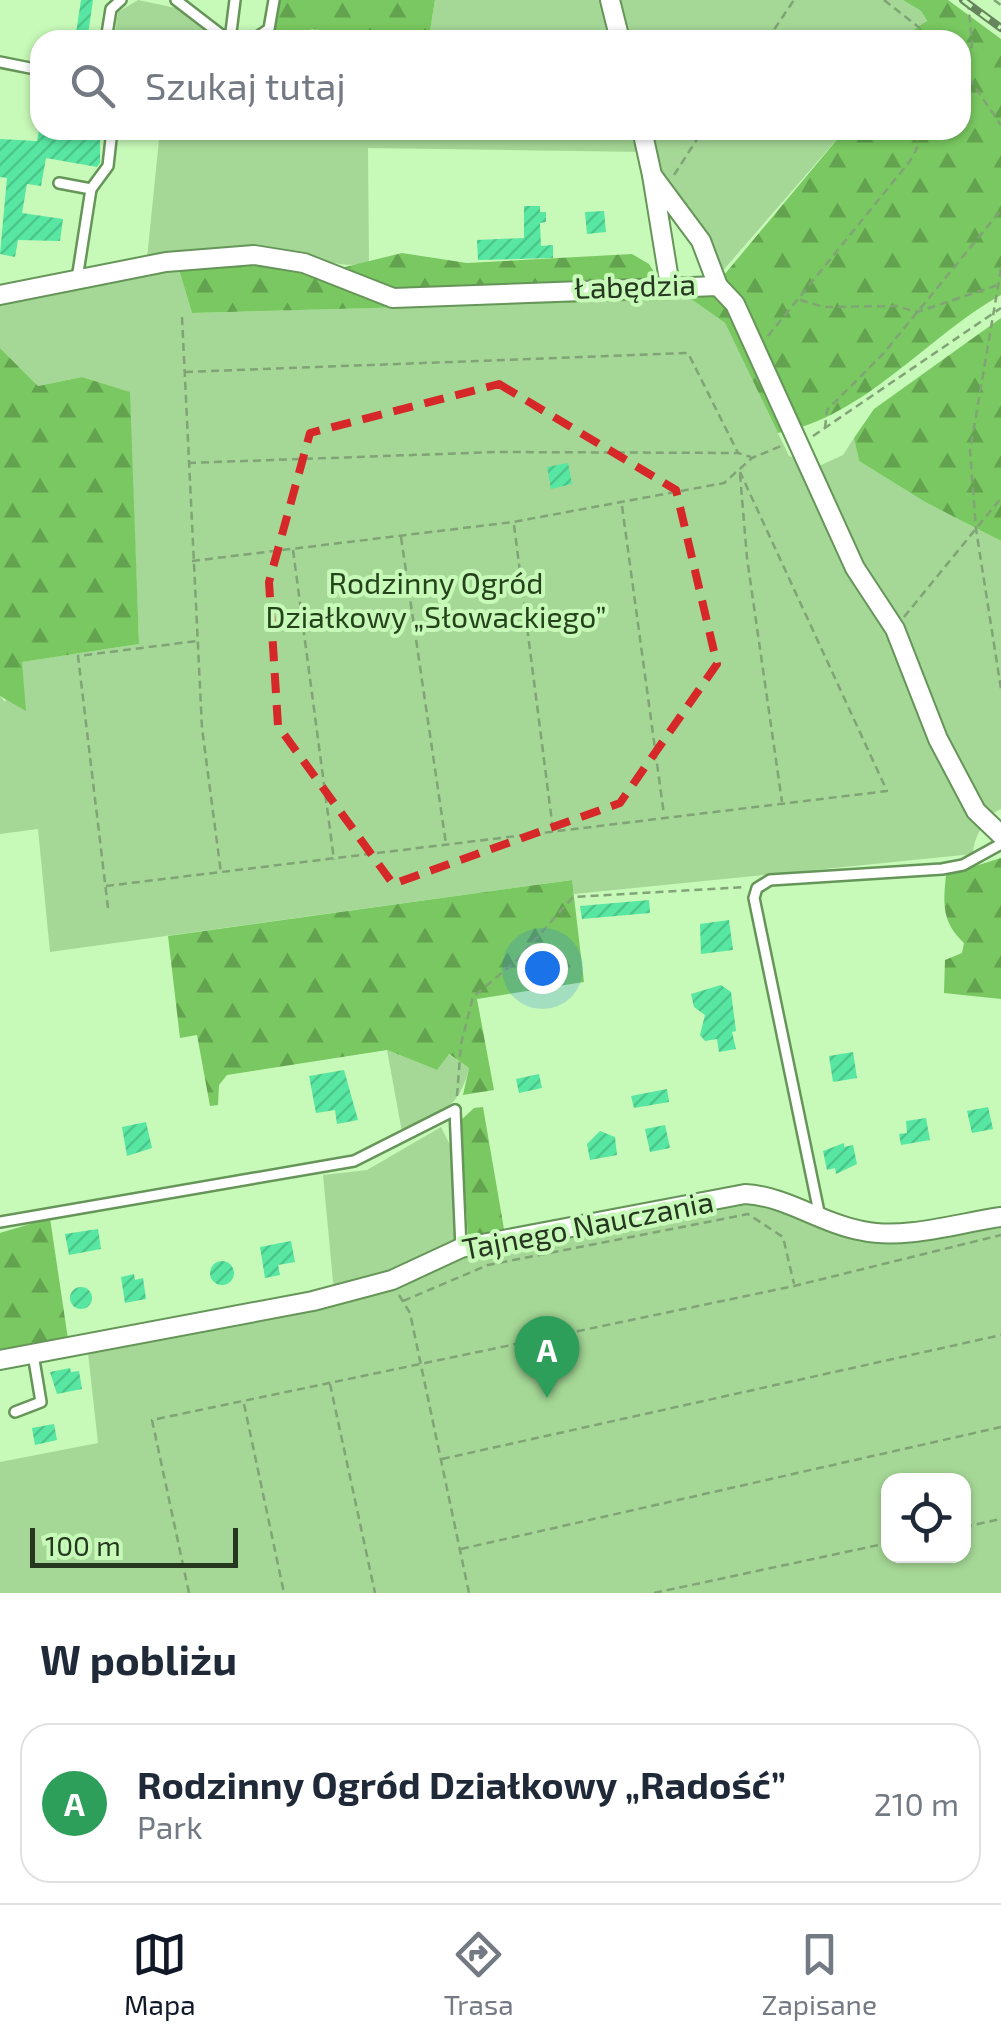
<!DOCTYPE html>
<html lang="pl">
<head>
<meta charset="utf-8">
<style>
  body { margin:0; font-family:"Exo 2",sans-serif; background:#f2f2f3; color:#1f2937 }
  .controls { position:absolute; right:30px; bottom:30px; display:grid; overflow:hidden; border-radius:20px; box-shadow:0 2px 8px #0004 }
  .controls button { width:90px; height:90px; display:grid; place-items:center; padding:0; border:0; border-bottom:2px solid #e0e1e3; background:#fff; color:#1f2937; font:50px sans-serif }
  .scale { position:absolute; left:30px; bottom:25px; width:208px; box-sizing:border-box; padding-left:10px; border:5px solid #25381f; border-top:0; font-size:28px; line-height:35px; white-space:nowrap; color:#25381f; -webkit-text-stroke:8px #c7f9b8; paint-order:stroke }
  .you { position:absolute; left:542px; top:968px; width:35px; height:35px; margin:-25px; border:8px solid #fff; border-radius:50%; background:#1a73e8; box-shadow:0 0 0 15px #1a73e833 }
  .badge { display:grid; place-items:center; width:65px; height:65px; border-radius:50%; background:#111827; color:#fff; font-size:32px; font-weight:700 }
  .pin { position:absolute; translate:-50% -82px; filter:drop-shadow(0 2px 5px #0008) }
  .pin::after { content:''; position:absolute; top:52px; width:35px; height:30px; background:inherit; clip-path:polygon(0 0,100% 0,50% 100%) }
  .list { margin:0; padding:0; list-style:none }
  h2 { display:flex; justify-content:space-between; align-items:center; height:130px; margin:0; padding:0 40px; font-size:42px }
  h2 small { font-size:32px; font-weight:400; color:#747a83 }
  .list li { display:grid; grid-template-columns:65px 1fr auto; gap:30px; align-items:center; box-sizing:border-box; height:160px; margin:0 20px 20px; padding:0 20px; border:2px solid #e0e1e3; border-radius:30px }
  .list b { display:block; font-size:38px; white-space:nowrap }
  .list p { margin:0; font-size:32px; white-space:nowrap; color:#747a83 }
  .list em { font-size:32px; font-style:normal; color:#747a83 }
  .icon { flex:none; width:55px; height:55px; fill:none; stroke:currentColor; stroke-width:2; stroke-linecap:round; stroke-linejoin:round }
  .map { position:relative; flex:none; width:1001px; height:1593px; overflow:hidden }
  .search { position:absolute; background:#fff; box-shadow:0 2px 8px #0004; left:30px; right:30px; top:30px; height:110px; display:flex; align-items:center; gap:25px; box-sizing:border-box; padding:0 35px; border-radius:30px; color:#747a83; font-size:38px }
  .sheet { height:310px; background:#fff }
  nav { display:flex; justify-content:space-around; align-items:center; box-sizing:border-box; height:140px; border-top:2px solid #e0e1e3; background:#fff; font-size:28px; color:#747a83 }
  nav a { display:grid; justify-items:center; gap:5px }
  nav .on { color:#111827 }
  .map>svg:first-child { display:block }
</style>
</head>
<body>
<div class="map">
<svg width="1001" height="1593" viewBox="0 0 1001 1593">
  <defs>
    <pattern id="forest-firs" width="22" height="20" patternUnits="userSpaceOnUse" patternTransform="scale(2.5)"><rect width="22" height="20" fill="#79c861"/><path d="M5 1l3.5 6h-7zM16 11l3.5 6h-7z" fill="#63a34f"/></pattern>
    <pattern id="building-hatch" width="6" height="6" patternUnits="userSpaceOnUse" patternTransform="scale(2.5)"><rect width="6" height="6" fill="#57e7a2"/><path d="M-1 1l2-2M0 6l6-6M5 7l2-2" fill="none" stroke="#4cc78b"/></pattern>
  </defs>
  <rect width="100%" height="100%" fill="#c7f9b8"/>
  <g fill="#a5d896" fill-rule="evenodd">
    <path d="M138,0l38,8 40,32h-102l4,-28z"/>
    <path d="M435,0h167l8,40h-208l28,-9z"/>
    <path d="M621,0h282l18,11 6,11 -17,10 -2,8h-278z"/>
    <path d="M313,29l75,11h-116z"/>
    <path d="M160,130h471l11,22 -274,-4 1,115c-34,6 -44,-5 -75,-9 -52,-6 -95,-6 -147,4z"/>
    <path d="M649,130h196l-125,144 -62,-99z"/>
    <path d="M179,270l13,43 499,-14 34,24 64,133 30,10 24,-11 11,-17 5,23 66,41 76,39v268c-15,5 -28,30 -28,45l-399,40 -3,-14 -521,72 -12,-123 -38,5v-138l5,6 16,-40 118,-18 -10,-252 -47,-15 -44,9 -38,-38v-43z"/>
    <path d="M387,1050l50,20 11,-16 21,14c-10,42 -30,45 -67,64z"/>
    <path d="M441,1127l10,20 5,96 -68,32 -54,17 -11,-117 44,-5z"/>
    <path d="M744,1202l135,39 122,-19v371h-1001v-131l98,-19 -10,-90 234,-45 73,-21 79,-34zM888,1480h76v76h-76z"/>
  </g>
  <g fill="url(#forest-firs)">
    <path d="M280,0h155l-5,31 -42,9 -75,-11 -39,10z"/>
    <path d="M903,0h45l53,39v256c-75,42 -136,122 -223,138l-53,-110 -34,-24 18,-6 136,-163h116v-90h-53l2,-8 17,-11 -6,-10z"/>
    <path d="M402,253l65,10 165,-9 17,10 22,36 -479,13 -13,-43 24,-6 93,4 22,-8 23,8z"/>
    <path d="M1001,318v223l-76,-39 -66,-41 -5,-23 20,-29z"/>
    <path d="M0,348l38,38 44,-9 48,15 9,252 -117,18 4,49 -26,-15z"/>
    <path d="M1001,858v141l-57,-6 1,-33 17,-7 2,-10c-22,-21 -21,-38 -18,-68z"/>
    <path d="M572,880l12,102 -107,17 17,91 -31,5 6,-27 -20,-14 -12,16 -50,-20 -160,25 -8,10 -1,20 -8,1 -13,-71 -17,3 -12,-102z"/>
    <path d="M483,1107l21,122 -36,8 -8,-116 14,-13z"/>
    <path d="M50,1218l18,121 -68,13v-119z"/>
  </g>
  <g fill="url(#building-hatch)">
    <path d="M81,0h12l-5,35 -12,-2z"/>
    <path d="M39,130h61v33l-3,4 -51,-9 -5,28 -14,-2 -5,29 41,6 -3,22 -42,-1 -3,17 -15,-3 7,-76 -7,-1v-38l37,2z"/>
    <path d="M524,206h16v6h6v10l-6,1 1,23 12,-1v13l-75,2 -1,-20 47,-2z"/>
    <path d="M604,211l2,21 -19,2 -2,-22z"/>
    <path d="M568,463l4,21 -21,5 -4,-22z"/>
    <path d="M649,900l1,13 -68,6 -2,-13z"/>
    <path d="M729,920l4,30 -32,4 -1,-30z"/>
    <path d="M721,985l10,7 5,39 -4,1 4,17 -17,3 -2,-13 -12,2 -5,-6 5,-20 -11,-8 -3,-13z"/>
    <path d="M853,1052l4,26 -24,4 -4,-26z"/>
    <path d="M344,1070l14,50 -21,4 -2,-14 -19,3 -7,-37z"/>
    <path d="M539,1074l3,14 -23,5 -3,-14z"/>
    <path d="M667,1089l2,13 -35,6 -3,-12z"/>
    <path d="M988,1107l5,22 -21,4 -5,-22z"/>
    <path d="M926,1118l4,22 -29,5 -2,-11 8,-1 -1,-12z"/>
    <path d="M146,1122l6,26 -25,8 -5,-29z"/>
    <path d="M665,1125l5,23 -20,4 -5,-23z"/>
    <path d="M600,1131l15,6 2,18 -27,5 -3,-16z"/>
    <path d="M844,1143v4l9,-2 4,19 -21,10 -1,-6 -8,2 -4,-19z"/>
    <path d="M98,1229l3,20 -32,6 -4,-21z"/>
    <path d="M291,1241l4,21 -17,3 2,10 -15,3 -5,-31z"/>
    <circle cx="222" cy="1273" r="12"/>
    <path d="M134,1274l1,6 8,-2 3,21 -21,4 -4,-26z"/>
    <circle cx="81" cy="1298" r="11"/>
    <path d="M70,1368l1,4 8,-1 3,18 -25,5 -7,-22z"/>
    <path d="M54,1424l3,16 -22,5 -3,-17z"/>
  </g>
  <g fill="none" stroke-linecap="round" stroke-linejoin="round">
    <g stroke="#669559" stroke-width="14">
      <g id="lane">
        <path d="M176,0l52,40"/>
        <path d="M106,40l5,-31 10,-9"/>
        <path d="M230,40l5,-40"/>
        <path d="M253,40l16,-11 5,-29"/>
        <path d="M0,62l40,8"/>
        <path d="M59,183l32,6 -14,90"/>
        <path d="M91,189l17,-23 4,-36"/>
        <path d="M455,1110l6,138"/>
        <path d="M820,1217l-66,-319 3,-10 13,-8 172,-11 21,-4 38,-21"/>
        <path d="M0,1222l354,-61 101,-51"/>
        <path d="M15,1412l26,-10 -8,-48"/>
      </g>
    </g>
    <g stroke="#669559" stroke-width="22">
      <g id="street">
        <path d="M610,0l10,40"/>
        <path d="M642,130l10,45"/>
        <path d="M670,286l-18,-111 49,66 17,45"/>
        <path d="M0,295l166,-33 88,-7 50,8 89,35 325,-12 17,18 120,264 40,61 43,110 38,72 25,24"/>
        <path d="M0,1360l313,-59 79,-21 69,-32 284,-54c41,2 77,30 118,37 42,9 95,-8 138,-14"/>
      </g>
    </g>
    <g stroke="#80a475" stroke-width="2.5" stroke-dasharray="8 5" stroke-linecap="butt">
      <path d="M884,0l51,40"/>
      <path d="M994,0l7,5"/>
      <path d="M767,40l27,-40"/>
      <path d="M961,67l40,58"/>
      <path d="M967,74l5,-30 -4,-44"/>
      <path d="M674,175l29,-45"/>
      <path d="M1001,269l-31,182 6,78 25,160"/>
      <path d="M800,300l24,7 72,-1 21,6 84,-28"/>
      <path d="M182,317l20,411 19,145"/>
      <path d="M768,336l142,-175 8,-15 -1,-16"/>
      <path d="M185,372l503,-19 50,100"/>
      <path d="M825,428l2,-18 56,-56 118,-144"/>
      <path d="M813,436l188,-128"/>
      <path d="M188,463l309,-11 241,1 13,4"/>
      <path d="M740,474l7,84 35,244"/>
      <path d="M622,506l42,309"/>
      <path d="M514,525l39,305"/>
      <path d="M401,537l45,307"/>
      <path d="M293,550l41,310"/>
      <path d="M192,561l321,-39 211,-39 28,-25 29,-12"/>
      <path d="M904,617l97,-119"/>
      <path d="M106,886l781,-95 -147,-319"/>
      <path d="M108,908l-30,-252 119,-15"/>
      <path d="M457,1096l4,-52 12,-47 44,-37 56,-63 172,-10"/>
      <path d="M399,1295l11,18 59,280"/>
      <path d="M403,1301l85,-36 260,-51 35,23 11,47"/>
      <path d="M330,1384l45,209"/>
      <path d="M244,1404l40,189"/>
      <path d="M442,1459l559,-124"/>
      <path d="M964,1527l37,-8"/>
      <path d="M461,1549l540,-122"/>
      <path d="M189,1593l-37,-173 642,-134 207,-51"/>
      <path d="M654,1593l234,-50"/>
    </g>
    <use href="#lane" stroke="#fff" stroke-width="9"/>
    <use href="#street" stroke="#fff" stroke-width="18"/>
    <g stroke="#66855c" stroke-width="8">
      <path id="rail" d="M963,0l38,28"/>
    </g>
    <use href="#rail" stroke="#c7f9b8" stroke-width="4" stroke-dasharray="11" stroke-linecap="butt"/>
  </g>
  <path fill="none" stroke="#d62828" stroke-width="8" stroke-dasharray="20 12" stroke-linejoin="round" d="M499,384l177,106 41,174 -97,139 -227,81 -115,-158 -9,-144 41,-149z"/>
  <g text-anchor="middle" stroke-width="8" stroke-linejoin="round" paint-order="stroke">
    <g font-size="30" fill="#25381f" stroke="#c7f9b8">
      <text transform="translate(635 287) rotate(-2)" y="10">Łabędzia</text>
      <text transform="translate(588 1226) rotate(-11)" y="10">Tajnego Nauczania</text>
    </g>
    <g font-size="30" fill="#24431a" stroke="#c7f9b8">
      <text x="436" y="594">Rodzinny Ogród<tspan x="436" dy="34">Działkowy „Słowackiego”</tspan></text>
    </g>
  </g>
</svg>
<div class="controls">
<button><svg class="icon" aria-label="locate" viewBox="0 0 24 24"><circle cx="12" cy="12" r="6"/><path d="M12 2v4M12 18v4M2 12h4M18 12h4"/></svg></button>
</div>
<div class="scale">100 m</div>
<div class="you"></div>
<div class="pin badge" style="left:547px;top:1398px;background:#2e9e5b">A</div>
<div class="search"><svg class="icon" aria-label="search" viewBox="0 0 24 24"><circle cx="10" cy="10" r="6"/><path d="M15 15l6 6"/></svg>Szukaj tutaj</div>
</div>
<section class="sheet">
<h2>W pobliżu<small></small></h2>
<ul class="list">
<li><span class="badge" style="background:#2e9e5b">A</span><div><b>Rodzinny Ogród Działkowy „Radość”</b><p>Park</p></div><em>210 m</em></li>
</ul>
</section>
<nav>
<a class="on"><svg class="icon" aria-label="map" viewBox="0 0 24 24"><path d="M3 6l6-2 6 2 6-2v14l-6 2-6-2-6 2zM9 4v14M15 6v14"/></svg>Mapa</a>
<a><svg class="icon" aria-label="directions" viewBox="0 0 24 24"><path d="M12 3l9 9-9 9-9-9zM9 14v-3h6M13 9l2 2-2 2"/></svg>Trasa</a>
<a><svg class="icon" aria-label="saved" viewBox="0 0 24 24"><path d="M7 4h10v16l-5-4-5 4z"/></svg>Zapisane</a>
</nav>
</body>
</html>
